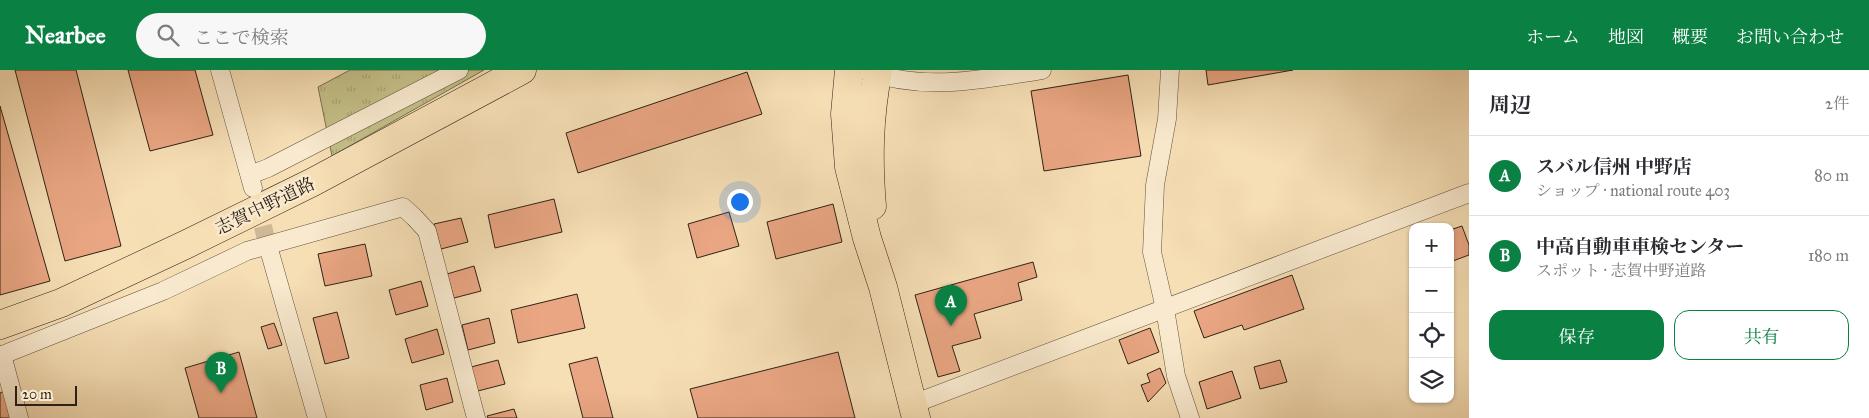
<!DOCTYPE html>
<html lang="ja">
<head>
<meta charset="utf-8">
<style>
  body { margin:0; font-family:"IM FELL Great Primer","Noto Serif JP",serif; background:#f7f7f7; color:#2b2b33 }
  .controls { position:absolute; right:15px; bottom:15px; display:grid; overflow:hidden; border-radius:10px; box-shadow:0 1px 4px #0004 }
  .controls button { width:45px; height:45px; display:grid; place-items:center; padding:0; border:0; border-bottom:1px solid #e1e1e2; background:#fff; color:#2b2b33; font:25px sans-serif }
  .scale { position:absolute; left:15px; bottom:12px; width:62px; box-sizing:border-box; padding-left:5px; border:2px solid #2e2217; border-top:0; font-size:14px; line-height:18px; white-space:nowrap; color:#2e2217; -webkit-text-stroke:4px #f9eacf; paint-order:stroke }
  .you { position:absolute; left:739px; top:131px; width:18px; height:18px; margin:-12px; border:4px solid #fff; border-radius:50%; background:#1a73e8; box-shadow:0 0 0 8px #1a73e833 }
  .badge { display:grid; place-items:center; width:32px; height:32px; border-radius:50%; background:#0b8043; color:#fff; font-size:16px; font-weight:700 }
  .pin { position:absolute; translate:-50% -41px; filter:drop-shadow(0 1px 2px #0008) }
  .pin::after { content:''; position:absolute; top:26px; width:18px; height:15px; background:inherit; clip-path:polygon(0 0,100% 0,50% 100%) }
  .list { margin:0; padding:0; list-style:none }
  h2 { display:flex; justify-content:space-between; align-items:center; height:65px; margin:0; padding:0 20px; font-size:21px }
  h2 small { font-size:16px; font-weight:400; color:#7c7c81 }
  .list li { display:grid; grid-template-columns:32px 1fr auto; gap:15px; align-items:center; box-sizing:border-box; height:80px; padding:0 20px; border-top:1px solid #e1e1e2 }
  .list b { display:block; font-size:19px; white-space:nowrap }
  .list p { margin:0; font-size:16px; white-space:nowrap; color:#7c7c81 }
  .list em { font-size:16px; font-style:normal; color:#7c7c81 }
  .actions { display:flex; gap:10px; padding:15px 20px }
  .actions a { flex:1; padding:11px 0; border:1px solid #0b8043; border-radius:15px; text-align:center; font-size:18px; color:#0b8043 }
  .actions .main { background:#0b8043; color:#fff }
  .icon { flex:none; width:28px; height:28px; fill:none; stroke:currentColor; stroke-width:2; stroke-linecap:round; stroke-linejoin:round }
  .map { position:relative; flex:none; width:1469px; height:348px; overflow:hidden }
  header { display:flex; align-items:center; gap:30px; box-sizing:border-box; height:70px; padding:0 25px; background:#0b8043; color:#fff }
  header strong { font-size:24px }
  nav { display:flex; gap:28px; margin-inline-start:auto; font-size:18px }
  .search { width:350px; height:45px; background:#f7f7f7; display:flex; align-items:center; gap:12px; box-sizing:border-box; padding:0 18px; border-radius:28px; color:#7c7c81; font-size:19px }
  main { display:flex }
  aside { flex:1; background:#fff }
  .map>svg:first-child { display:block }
</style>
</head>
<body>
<header>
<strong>Nearbee</strong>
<div class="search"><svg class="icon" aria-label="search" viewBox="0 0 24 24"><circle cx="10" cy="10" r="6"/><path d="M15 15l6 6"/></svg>ここで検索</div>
<nav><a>ホーム</a><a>地図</a><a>概要</a><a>お問い合わせ</a></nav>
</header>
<main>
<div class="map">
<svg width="1469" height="348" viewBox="0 0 1469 348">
  <defs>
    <pattern id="grass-tufts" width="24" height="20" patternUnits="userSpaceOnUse" patternTransform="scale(1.25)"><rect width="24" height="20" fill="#c4bf88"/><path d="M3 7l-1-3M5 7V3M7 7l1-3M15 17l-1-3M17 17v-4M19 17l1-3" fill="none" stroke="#a9a475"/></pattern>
  </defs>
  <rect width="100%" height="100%" fill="#f6deb5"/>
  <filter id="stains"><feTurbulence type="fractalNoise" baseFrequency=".004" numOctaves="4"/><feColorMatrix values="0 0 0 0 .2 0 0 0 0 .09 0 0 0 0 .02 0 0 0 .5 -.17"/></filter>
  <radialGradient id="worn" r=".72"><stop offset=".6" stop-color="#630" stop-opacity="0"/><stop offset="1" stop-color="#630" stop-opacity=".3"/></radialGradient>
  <path fill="url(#grass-tufts)" stroke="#797050" d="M350,0h134l-152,86 -14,-69z"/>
  <g fill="#eaa683" stroke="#2e2217">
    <path d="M15,0h61l45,176 -56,15z"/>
    <path d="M128,0h67l18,65 -63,16z"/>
    <path d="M1206,0h87l-85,15z"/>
    <path d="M747,2l15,42 -184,59 -12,-40z"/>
    <path d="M1128,5l13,81 -97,15 -13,-80z"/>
    <path d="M0,36l50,175 -50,14z"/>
    <path d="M554,129l8,33 -67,16 -7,-33z"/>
    <path d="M833,134l9,38 -66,17 -9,-37z"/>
    <path d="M729,142l10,34 -42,12 -9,-34z"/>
    <path d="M461,148l7,24 -27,7 -7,-25z"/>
    <path d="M1462,156l7,19v10l-19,7v-32z"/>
    <path d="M365,174l7,32 -47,10 -7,-32z"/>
    <path d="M1033,192l4,15 -19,6 4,17 -48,14 7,24 -29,8 8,25 -22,6 -23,-82z"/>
    <path d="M474,196l7,25 -27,7 -7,-24z"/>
    <path d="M1292,205l12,34 -60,21 -2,-5 -38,13 -10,-27z"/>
    <path d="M421,211l7,25 -32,9 -7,-25z"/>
    <path d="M577,224l8,34 -67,15 -7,-33z"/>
    <path d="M337,242l12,46 -24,6 -12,-46z"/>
    <path d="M489,248l6,25 -27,7 -6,-25z"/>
    <path d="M274,253l8,22 -14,4 -7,-22z"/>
    <path d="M1150,258l9,24 -31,12 -9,-24z"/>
    <path d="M437,259l7,25 -32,9 -7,-24z"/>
    <path d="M239,282l18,66h-58l-14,-50z"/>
    <path d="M838,282l17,66h-157l-8,-29z"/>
    <path d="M597,287l16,61h-30l-14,-54z"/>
    <path d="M498,290l7,24 -27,7 -7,-24z"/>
    <path d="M1280,290l7,22 -27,7 -6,-22z"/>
    <path d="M1160,298l6,15 -18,19 -7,-17 9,-3 -3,-8z"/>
    <path d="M1232,301l9,27 -34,11 -8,-27z"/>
    <path d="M447,308l6,24 -27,8 -6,-25z"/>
    <path d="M4,321l7,27h-11v-25z"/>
    <path d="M514,339l3,9h-29l-1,-2z"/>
  </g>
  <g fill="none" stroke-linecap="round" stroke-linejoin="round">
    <path stroke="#ceb895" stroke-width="18" stroke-dasharray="18 9" stroke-linecap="butt" d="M256,130l12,46"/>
    <g stroke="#60513e" stroke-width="19">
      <g id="minor">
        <path d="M220,0l33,118"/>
        <path d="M1170,0l-3,49 -12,66 -3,67 13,57 11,67 14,42"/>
        <path d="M867,1c58,21 117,8 175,-1"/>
        <path d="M250,105l18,-7 191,-98"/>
        <path d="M268,176l49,172"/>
        <path d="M2,285l17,63"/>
        <path d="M0,286l163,-65 84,-40 156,-44 11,10 13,14 49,187"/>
        <path d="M913,334l556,-211"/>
      </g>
    </g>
    <g stroke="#2e2217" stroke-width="29">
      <path id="primary" d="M0,255l61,-22 126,-59 126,-62 209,-112"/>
    </g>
    <g stroke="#2e2217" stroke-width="29">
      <g id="trunk">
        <path d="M849,0l-4,44 4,53 18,71 16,49 33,131"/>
        <path d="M872,136c-4,-48 -3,-88 6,-136"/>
      </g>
    </g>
    <use href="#minor" stroke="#f9eacf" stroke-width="18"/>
    <use href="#primary" stroke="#f6deb5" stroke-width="28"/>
    <use href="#trunk" stroke="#f6deb5" stroke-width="28"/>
  </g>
  <g text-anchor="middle" stroke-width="5" stroke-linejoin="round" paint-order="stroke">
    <g font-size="18" fill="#2e2217" stroke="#f9eacf">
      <text transform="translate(265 136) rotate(-26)" y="6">志賀中野道路</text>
    </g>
  </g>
  <rect width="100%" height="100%" filter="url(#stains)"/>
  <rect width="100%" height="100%" fill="url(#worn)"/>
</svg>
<div class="controls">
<button>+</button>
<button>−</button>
<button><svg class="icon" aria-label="locate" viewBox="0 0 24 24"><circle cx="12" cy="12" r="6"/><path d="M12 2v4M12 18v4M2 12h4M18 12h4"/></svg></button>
<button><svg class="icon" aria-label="layers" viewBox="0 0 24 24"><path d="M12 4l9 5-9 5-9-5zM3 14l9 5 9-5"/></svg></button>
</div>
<div class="scale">20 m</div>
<div class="you"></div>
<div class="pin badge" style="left:951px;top:256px">A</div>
<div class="pin badge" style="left:221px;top:323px">B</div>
</div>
<aside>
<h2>周辺<small>2件</small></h2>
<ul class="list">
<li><span class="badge">A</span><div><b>スバル信州 中野店</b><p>ショップ · national route 403</p></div><em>80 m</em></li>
<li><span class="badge">B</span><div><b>中高自動車車検センター</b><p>スポット · 志賀中野道路</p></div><em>180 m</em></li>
</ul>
<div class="actions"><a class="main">保存</a><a>共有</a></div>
</aside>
</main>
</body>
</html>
